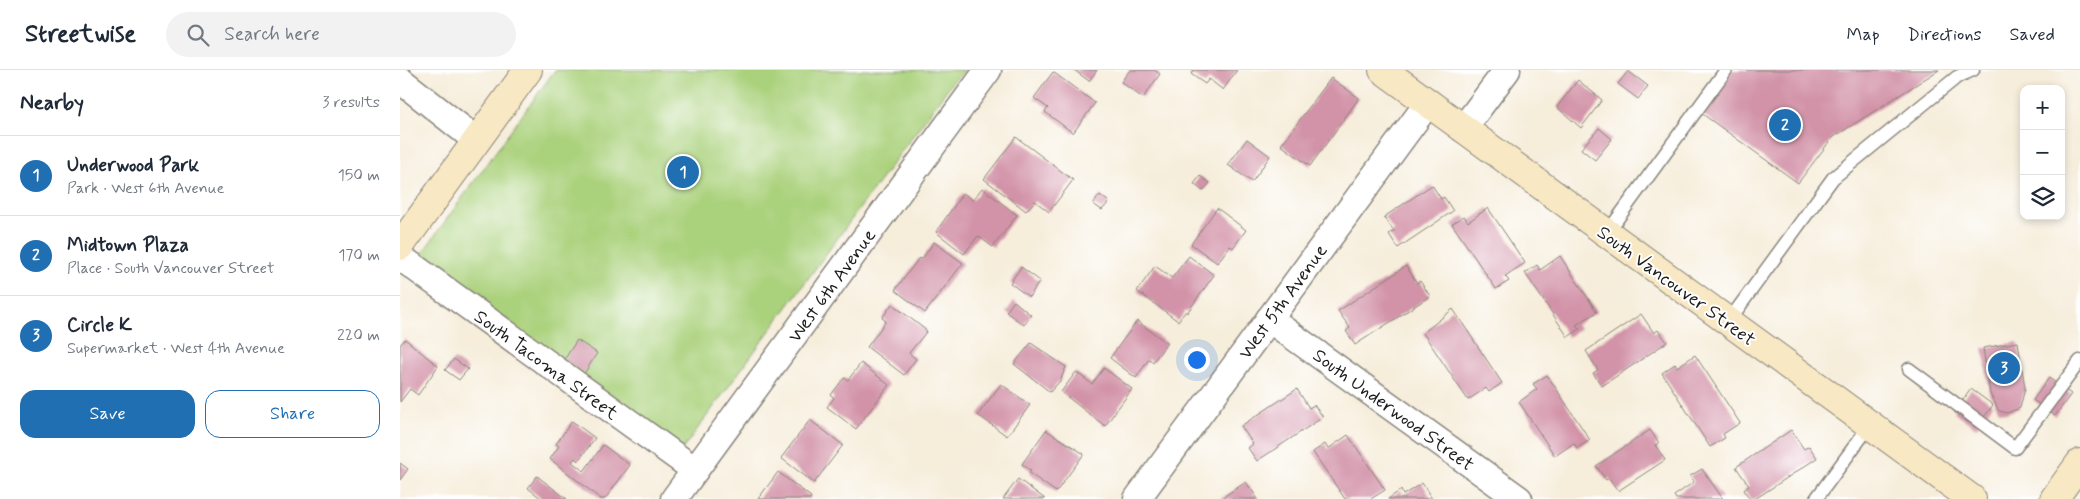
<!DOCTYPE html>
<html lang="en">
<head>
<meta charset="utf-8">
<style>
  body { margin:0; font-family:Mynerve,sans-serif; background:#f2f2f3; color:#1f2937 }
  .controls { position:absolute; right:15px; top:15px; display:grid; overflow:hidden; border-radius:10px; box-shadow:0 2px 8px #0003 }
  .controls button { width:45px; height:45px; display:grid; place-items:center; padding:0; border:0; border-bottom:1px solid #e0e1e3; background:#fff; color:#1f2937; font:25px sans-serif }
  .you { position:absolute; left:796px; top:289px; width:18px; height:18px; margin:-12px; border:4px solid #fff; border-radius:50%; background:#1a73e8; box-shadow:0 0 0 8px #1a73e833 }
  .badge { display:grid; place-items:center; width:32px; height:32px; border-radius:50%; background:#1f6fb2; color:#fff; font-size:16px; font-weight:700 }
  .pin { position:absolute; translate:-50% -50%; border:2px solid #fff; box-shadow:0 1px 5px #0006 }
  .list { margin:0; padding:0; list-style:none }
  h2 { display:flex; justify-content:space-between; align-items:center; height:65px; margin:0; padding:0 20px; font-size:21px }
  h2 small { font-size:16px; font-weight:400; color:#747a83 }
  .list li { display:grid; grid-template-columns:32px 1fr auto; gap:15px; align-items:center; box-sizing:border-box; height:80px; padding:0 20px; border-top:1px solid #e0e1e3 }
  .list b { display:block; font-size:19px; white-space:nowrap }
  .list p { margin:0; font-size:16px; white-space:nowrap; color:#747a83 }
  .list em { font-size:16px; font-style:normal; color:#747a83 }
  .actions { display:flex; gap:10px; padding:15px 20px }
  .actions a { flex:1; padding:11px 0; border:1px solid #1f6fb2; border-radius:15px; text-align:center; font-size:18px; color:#1f6fb2 }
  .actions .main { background:#1f6fb2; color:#fff }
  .icon { flex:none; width:28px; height:28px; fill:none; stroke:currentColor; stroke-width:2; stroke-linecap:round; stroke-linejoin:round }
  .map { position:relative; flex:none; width:1680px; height:429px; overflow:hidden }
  header { display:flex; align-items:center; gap:30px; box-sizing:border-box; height:70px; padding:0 25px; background:#fff; border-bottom:1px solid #e0e1e3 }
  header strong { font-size:24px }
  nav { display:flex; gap:28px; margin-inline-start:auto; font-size:18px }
  .search { width:350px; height:45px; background:#f2f2f3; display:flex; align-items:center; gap:12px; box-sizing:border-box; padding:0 18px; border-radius:28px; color:#747a83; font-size:19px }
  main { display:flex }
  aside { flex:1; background:#fff }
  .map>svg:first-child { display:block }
</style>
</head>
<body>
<header>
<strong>Streetwise</strong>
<div class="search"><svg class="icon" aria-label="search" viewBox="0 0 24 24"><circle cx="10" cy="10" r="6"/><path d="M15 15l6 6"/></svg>Search here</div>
<nav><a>Map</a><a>Directions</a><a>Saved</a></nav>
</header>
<main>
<aside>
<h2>Nearby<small>3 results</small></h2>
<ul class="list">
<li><span class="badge">1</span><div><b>Underwood Park</b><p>Park · West 6th Avenue</p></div><em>150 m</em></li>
<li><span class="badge">2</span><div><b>Midtown Plaza</b><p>Place · South Vancouver Street</p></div><em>170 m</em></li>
<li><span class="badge">3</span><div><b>Circle K</b><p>Supermarket · West 4th Avenue</p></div><em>220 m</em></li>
</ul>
<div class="actions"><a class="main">Save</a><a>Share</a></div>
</aside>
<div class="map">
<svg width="1680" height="429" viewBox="0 0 1680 429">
  <rect width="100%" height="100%" fill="#fff"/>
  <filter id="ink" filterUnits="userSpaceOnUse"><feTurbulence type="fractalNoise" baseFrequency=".02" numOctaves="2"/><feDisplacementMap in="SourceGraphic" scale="10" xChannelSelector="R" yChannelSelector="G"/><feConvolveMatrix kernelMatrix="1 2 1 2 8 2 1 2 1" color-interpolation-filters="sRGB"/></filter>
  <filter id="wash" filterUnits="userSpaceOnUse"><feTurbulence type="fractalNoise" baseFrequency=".0096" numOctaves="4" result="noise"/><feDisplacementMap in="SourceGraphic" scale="20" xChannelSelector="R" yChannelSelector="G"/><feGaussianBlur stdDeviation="1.12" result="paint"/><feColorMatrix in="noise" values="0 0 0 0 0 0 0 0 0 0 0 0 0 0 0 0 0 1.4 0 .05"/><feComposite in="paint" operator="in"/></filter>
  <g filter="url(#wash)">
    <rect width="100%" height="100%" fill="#f6edda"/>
    <path fill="#aad17b" stroke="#63764c" d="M155,0h410l-14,14 -269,366 -265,-190z"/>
    <g id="blocks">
      <g fill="#d292a7">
        <path d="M674,0h23l-8,11z"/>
        <path d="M730,0h24l6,4 -17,24 -22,-16z"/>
        <path d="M794,0h43l-14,20 -14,-11 -4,5 -14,-10z"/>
        <path d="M1333,0h206l-107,68 -34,45 -97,-70z"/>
        <path d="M1228,1l20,15 -10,13 -20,-15z"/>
        <path d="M653,2l42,31 -22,30 -28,-21 3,-4 -14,-10z"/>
        <path d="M931,8l28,20 -49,68 -29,-21z"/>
        <path d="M1178,10l24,20 -21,28 -24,-21z"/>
        <path d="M1199,58l13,11 -17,21 -14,-11z"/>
        <path d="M616,67l57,43 -24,32 -14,-11 -9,10 -42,-32z"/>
        <path d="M847,69l23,17 -18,26 -24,-17z"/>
        <path d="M800,106l10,7 -7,8 -9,-7z"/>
        <path d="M1032,115l9,14 3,-2 9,14 -55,37 -9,-14 5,-3 -10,-14z"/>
        <path d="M582,118l35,27 -24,32 -15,-11 -14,18 -28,-22 27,-39 10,7z"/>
        <path d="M700,125l9,7 -7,8 -9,-6z"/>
        <path d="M817,138l29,22 -13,18 -3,-2 -13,17 -26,-19z"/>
        <path d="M1088,138l37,55 -20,13 4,5 -13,8 -44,-65 12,-8 4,6z"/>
        <path d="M534,172l29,21 -38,50 -30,-23 24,-32 2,2z"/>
        <path d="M789,186l25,19 -27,38 -1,-2 -8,10 -41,-30 18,-25 17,12z"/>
        <path d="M1160,186l37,56 -21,13 4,4 -12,8 -43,-64 12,-8 3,5z"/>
        <path d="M1006,196l11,17 3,-2 10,15 -75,49 -9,-14 4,-3 -12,-17z"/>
        <path d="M621,197l19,14 -11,16 -19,-14z"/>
        <path d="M614,231l17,14 -7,10 -18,-13z"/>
        <path d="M492,234l35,27 -18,22 7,6 -12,16 -37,-28 19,-26 -4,-3z"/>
        <path d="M1053,239l49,74 -13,9 -3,-4 -18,12 -45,-67z"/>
        <path d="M1241,244l13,19 4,-3 9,12 -65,44 -9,-13 5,-3 -12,-19z"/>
        <path d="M737,251l30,22 -14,19 -4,-3 -13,19 -26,-20z"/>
        <path d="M5,269l33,27 -20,29 -8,-6 -10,13v-57z"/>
        <path d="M177,270l20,13 -13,21 -20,-14z"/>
        <path d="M1618,272l7,46 -5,20 -13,5 -8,-2 -9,-17 -7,-46z"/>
        <path d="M631,273l35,24 -6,14 -10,11 -36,-28z"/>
        <path d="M1295,285l45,68 -17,11 2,4 -15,9 -48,-74 13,-9 2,3z"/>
        <path d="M54,289l14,10 -9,11 -14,-10z"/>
        <path d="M461,293l28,22 -33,44 -29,-22 7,-9 -3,-3 13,-17 4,2z"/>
        <path d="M704,298l28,21 -27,37 -44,-34 15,-20 16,12z"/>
        <path d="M1147,305l43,65 -13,8 -3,-5 -19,13 -36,-54 18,-13 -4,-5z"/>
        <path d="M1649,308l22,16 -16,22 -22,-16z"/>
        <path d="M601,314l29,21 -23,31 -29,-21z"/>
        <path d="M897,319l12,19 5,-3 9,12 -66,44 -9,-13 5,-4 -12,-18z"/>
        <path d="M1571,319l22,16 -17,23 -22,-16z"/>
        <path d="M410,350l33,25 -29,38 -33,-25z"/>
        <path d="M172,351l23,17 -17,23 -3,-3 -3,4 12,9 19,-26 27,20 -25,34h-4l-51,-40 9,-13 -3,-2z"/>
        <path d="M646,360l38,24 -28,38 -27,-19 2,-2 -9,-7z"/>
        <path d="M1250,360l9,13 -4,2 10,15 -47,31 -9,-13 -3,2 -10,-14z"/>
        <path d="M1391,360l13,19 5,-3 8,12 -62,41h-5l-6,-9 5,-4 -13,-19z"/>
        <path d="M948,365l37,55 -14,9h-26l-32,-47 12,-8 3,5z"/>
        <path d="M0,393l8,6 -8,11z"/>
        <path d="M1302,399l21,30h-47l-2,-3 20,-14 -4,-6z"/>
        <path d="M378,402l33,25 -1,2h-52z"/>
        <path d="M137,406l30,23h-25l-14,-11z"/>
        <path d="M618,409l27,20h-42z"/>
        <path d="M846,412l12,17h-38z"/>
        <path d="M1022,413l10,16h-44l13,-9 2,5z"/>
      </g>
    </g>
  </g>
  <g filter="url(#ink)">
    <use href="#blocks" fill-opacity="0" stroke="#89847b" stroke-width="1"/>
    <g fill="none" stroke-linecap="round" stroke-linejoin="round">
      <g stroke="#89847b" stroke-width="15">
        <g id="lane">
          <path d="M1207,163l119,-163"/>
          <path d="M1328,252l105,-144 124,-101 16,-7"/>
          <path d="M1509,299l106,79 65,-87"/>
          <path d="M1416,429l54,-74"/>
        </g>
      </g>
      <g stroke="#89847b" stroke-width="29">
        <g id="street">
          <path d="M0,10l76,60"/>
          <path d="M1063,59l44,-59"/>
          <path d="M0,187l295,213"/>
          <path d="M869,249l250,180"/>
          <path d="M274,429l314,-429"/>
          <path d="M737,429l291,-396"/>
        </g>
      </g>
      <g stroke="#89847b" stroke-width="30">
        <g id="secondary">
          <path d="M983,0l589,429"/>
          <path d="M0,176l128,-176"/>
          <path d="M1654,429l26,-36"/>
        </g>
      </g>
      <use href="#lane" stroke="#fff" stroke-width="12"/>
      <use href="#street" stroke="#fff" stroke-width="26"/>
      <use href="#secondary" stroke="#f8e8c3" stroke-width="28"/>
    </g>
  </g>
  <g text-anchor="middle" stroke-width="4" stroke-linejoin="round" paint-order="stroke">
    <g font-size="19" fill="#1c1c1c" stroke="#fff">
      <text transform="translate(431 215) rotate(-54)" y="7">West 6th Avenue</text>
      <text transform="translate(1277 215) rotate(36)" y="7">South Vancouver Street</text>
      <text transform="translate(882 231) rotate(-54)" y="7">West 5th Avenue</text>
      <text transform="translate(147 294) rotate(36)" y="7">South Tacoma Street</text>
      <text transform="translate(994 339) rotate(36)" y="7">South Underwood Street</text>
    </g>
  </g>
</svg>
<div class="controls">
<button>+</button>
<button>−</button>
<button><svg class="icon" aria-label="layers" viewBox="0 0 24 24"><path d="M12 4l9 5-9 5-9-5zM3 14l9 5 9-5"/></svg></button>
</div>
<div class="you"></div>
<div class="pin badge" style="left:283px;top:102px">1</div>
<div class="pin badge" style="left:1385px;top:55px">2</div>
<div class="pin badge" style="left:1604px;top:298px">3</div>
</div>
</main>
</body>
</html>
